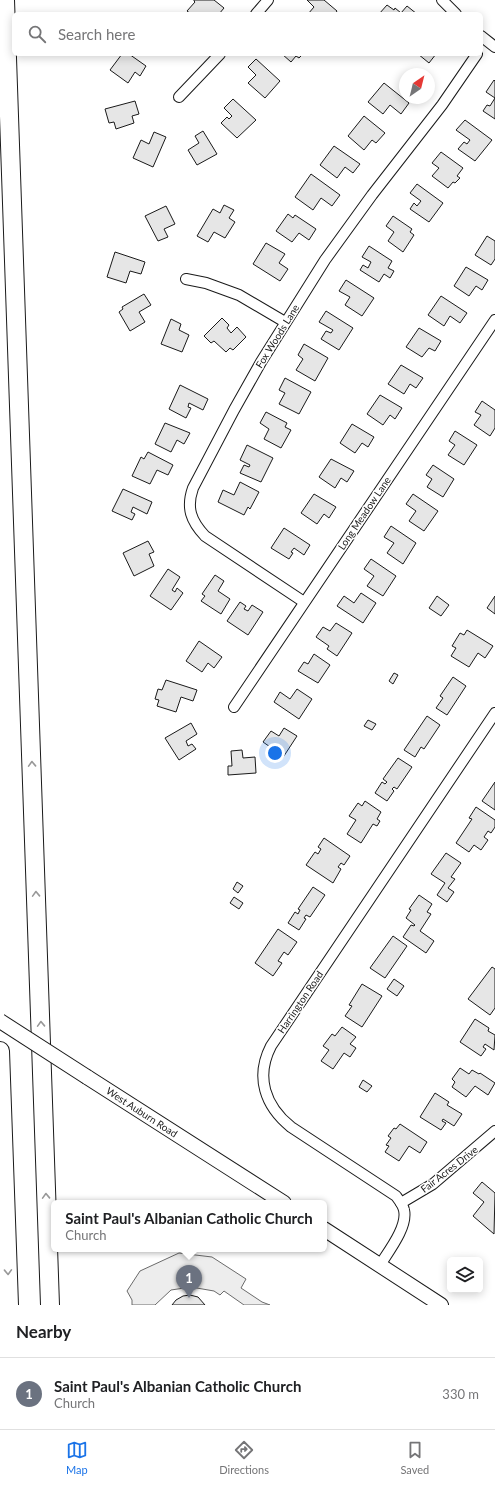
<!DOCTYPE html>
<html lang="en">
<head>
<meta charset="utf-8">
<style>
  body { margin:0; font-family:Lato,sans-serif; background:#f2f2f2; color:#202124 }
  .controls { position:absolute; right:12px; bottom:12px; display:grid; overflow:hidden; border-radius:6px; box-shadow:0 2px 10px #0003 }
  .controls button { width:36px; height:36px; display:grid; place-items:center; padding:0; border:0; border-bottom:1px solid #e0e0e0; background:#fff; color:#202124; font:20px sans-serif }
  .compass { position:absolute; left:399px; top:68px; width:36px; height:36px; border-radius:50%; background:#fff; box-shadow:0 2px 10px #0003; rotate:35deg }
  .you { position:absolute; left:275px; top:753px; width:14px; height:14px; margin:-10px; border:3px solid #fff; border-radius:50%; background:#1a73e8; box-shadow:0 0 0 6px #1a73e833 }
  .badge { display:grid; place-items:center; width:26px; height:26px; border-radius:50%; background:#1a73e8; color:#fff; font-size:13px; font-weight:700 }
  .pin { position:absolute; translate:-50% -33px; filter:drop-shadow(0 1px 2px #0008) }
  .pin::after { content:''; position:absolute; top:21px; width:14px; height:12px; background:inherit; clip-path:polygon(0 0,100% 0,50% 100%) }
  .popup { position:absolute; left:51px; top:1200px; width:276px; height:52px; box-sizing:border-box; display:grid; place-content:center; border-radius:6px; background:#fff; filter:drop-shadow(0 1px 3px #0005); font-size:13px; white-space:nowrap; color:#757577 }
  .popup b { font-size:15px; color:#202124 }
  .popup::after { content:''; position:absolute; left:50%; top:100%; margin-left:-8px; border:8px solid transparent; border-top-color:#fff }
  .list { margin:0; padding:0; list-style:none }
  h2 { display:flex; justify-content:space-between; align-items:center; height:52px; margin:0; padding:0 16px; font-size:17px }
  h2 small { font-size:13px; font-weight:400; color:#757577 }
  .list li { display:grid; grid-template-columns:26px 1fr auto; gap:12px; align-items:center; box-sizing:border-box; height:72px; padding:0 16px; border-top:1px solid #e0e0e0 }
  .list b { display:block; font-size:15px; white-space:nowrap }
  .list p { margin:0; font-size:13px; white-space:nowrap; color:#757577 }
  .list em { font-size:13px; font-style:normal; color:#757577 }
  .icon { flex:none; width:22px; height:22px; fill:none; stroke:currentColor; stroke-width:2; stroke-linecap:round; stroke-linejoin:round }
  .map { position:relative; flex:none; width:495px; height:1305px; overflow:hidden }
  .search { position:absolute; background:#fff; box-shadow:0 2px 10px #0003; left:12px; right:12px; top:12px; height:44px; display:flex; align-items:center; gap:10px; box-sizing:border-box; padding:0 14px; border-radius:6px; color:#757577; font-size:15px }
  .sheet { height:124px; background:#fff }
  nav { display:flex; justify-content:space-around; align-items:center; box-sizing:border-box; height:56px; border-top:1px solid #e0e0e0; background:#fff; font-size:11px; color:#757577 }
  nav a { display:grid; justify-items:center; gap:2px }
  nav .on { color:#1a73e8 }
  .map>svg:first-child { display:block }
</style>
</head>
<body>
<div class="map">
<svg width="495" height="1305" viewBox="0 0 495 1305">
  <rect width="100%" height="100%" fill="#fff"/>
  <path fill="#ededed" stroke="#6a6a6a" d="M179,1253l33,4 34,22 -5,9 21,14 8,3h-26l-20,-14 -4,4 -6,-4 -23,-4 -20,3 -16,15h-23v-5l-5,-9 13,-20z"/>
  <g fill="#e6e6e6" stroke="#1a1a1a">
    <path d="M194,0h20l10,8 -5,6h-28l-4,-3 8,-9 -1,-1z"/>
    <path d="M307,0h17l13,11 -2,3h-27l6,-7z"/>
    <path d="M387,5l7,5 1,-2 6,5 6,-7 10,8h-38z"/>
    <path d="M122,54h7l17,12 -6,10 -5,-4 -7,11 -18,-13z"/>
    <path d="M282,54h21l-4,4 -3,-2 -5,6z"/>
    <path d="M418,54h18l-7,9z"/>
    <path d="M256,59l24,22 -15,17 -17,-15 8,-8 -8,-8z"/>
    <path d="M494,80l1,1v17l-9,-6z"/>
    <path d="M384,83l25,20 -8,11 -11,-9 -7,9 -15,-12z"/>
    <path d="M495,98v21l-12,-8 4,-6 3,1z"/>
    <path d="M233,99l23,21 -19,18 -16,-15 6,-6 2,2 3,-3 -8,-8z"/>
    <path d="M135,101l4,13 -7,2 2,7 -18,6 -2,-7 -5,1 -4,-14z"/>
    <path d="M364,116l21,17 -9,10 -4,-3 -8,10 -16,-14z"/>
    <path d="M465,120l27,20 -17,21 -17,-12 6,-7 3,2 3,-4 -14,-10z"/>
    <path d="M203,131l14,23 -20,11 -9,-15 11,-7 -4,-7z"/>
    <path d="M154,132l12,5 -13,30 -20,-9 8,-18 8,4z"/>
    <path d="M334,146l26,18 -7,9 -8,-6 -8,11 -17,-13z"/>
    <path d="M441,152l22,16 -6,8 3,2 -5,5 -2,-1 -5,6 -16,-12 7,-8 -7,-5z"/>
    <path d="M311,174l29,21 -8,11 -11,-8 -8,12 -18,-13z"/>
    <path d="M417,184l26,19 -14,19 -19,-13 4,-6 3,3 4,-5 -11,-8z"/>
    <path d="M224,205l10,5 -5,8 6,4 -10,16 -11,-6 -6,10 -11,-6 16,-27 7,4z"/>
    <path d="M166,206l9,18 -11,5 4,8 -10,4 -13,-25z"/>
    <path d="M288,214l5,4 2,-3 21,14 -7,11 -10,-7 -7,9 -16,-11z"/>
    <path d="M393,216l19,13 -2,3 4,3 -11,17 -15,-11 6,-9 -8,-6z"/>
    <path d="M487,236l8,5v18l-4,6 -16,-10z"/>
    <path d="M266,243l19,11 -6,9 9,6 -8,12 -27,-17z"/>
    <path d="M369,246l23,15 -4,7 6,3 -4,7 -6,-4 -5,8 -19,-12 3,-5 5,3 3,-6 -9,-5z"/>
    <path d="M115,252l30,10 -4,12 -11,-3 -4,12 -19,-6z"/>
    <path d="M466,267l22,13 -6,10 -6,-4 -7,10 -15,-10z"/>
    <path d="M346,280l28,18 -12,18 -17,-11 5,-8 -11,-6z"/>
    <path d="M144,294l7,11 -12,7 6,10 -15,9 -11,-19 4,-3 -1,-2z"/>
    <path d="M441,296l26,17 -7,10 -10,-7 -6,10 -16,-11z"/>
    <path d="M326,311l27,17 -14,22 -18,-11 5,-8 5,2 2,-3 -14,-8z"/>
    <path d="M222,318l7,7 -2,3 4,5 6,-6 9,10 -13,13 -3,-2 -4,4 -12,-11 -3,2 -7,-7z"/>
    <path d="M171,319l10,5 -2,6 10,5 -7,17 -21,-8z"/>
    <path d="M419,328l22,13 -6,10 -6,-3 -7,9 -16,-10z"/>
    <path d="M304,344l24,14 -13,23 -19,-11 7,-11 -5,-4z"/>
    <path d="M401,365l22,13 -7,10 -6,-4 -6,10 -16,-10z"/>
    <path d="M285,378l26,14 -12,22 -20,-10 6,-11 -6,-3z"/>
    <path d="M180,385l28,14 -5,11 -14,-7 -1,4 3,1 -5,10 -17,-9z"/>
    <path d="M380,395l22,13 -7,11 -5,-4 -7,10 -16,-11z"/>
    <path d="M482,401l13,9v18l-5,8 -16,-11 7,-10 -6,-3z"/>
    <path d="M266,412l21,11 -2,4 6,3 -10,18 -17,-9 5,-10 -9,-6z"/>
    <path d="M165,423l25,10 -6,11 -7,-4 -6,12 -16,-8z"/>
    <path d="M352,424l22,13 -6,10 -6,-4 -7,10 -15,-10z"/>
    <path d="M455,431l22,14 -13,20 -16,-10 7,-10 -6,-4z"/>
    <path d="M247,445l26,13 -12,24 -21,-9 4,-8 5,2 1,-2 -10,-5z"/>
    <path d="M148,452l25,13 -5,10 -11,-5 -7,14 -18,-8 9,-19 3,2z"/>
    <path d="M331,459l23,12 -7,11 -6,-4 -6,10 -16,-11z"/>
    <path d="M433,465l21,14 -11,18 -16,-10 5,-8 -6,-4z"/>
    <path d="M240,482l19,10 -9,17 -2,-2 -4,8 -26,-13 5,-12 11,5z"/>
    <path d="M123,489l29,13 -5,12 -14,-7 -2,5 4,2 -3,6 -20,-9z"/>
    <path d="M314,494l22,13 -7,11 -5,-4 -7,10 -16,-11z"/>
    <path d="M413,494l25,17 -14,20 -15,-10 7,-10 -10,-7z"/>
    <path d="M391,526l25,17 -13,21 -16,-11 7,-10 -10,-6z"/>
    <path d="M284,528l26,17 -6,10 -10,-7 -3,4 2,1 -4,6 -18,-11z"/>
    <path d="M148,541l6,11 -5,2 5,12 -20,10 -11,-23z"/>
    <path d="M371,559l25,17 -13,20 -16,-10 7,-10 -10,-7z"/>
    <path d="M168,569l12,8 -8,13 3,2 2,-4 6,5 -12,17 -21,-14z"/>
    <path d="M215,575l9,6 -6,10 12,8 -9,15 -20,-13 4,-5 -3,-2z"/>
    <path d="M361,593l15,10 -13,20 -26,-17 7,-10 10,7z"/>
    <path d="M437,596l12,9 -8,11 -12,-8z"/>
    <path d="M495,596v18l-8,-6z"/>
    <path d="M240,602l6,4 -2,3 4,2 4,-6 11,7 -15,23 -21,-14z"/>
    <path d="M336,623l16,10 -15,23 -10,-7 2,-3 -13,-9 7,-10 7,4z"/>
    <path d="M467,630l26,16 -8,12 -7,-5 -9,14 -18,-11 5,-8 -4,-2 8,-13 4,2z"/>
    <path d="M199,641l23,16 -8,11 -6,-5 -6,9 -16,-11z"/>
    <path d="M314,654l16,11 -12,18 -20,-12 6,-9 4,2z"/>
    <path d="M394,673l4,2 -5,9 -4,-3z"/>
    <path d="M453,677l13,9 -19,29 -11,-7 7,-10 -3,-2z"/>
    <path d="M166,680l31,10 -4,11 -12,-4 -5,15 -19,-6 2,-6 -4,-1 3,-10 4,1z"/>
    <path d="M297,689l15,10 -13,20 -25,-17 6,-10 10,7z"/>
    <path d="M427,716l13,9 -16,24 -3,-2 -6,10 -11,-7z"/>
    <path d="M368,720l8,4 -4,6 -8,-4z"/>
    <path d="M191,723l6,11 -11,7 2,5 4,-2 4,5 -17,11 -14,-22z"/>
    <path d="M284,728l13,8 -15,23 -8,-5 2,-3 -13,-9 8,-11 8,5z"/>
    <path d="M242,750l1,8 12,-1 1,16 -28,2v-9h4l-1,-15z"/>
    <path d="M398,758l14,9 -15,22 -3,-2 -2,2 2,2 -7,10 -12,-8 7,-11 3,2 2,-2 -4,-3z"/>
    <path d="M495,782v28l-13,-9z"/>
    <path d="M365,801l16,11 -4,7 3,2 -3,5 -4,-2 -12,19 -14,-9 9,-14 -7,-4 9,-13 4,3z"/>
    <path d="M476,807l19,13v7l-4,6 -3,-2 -4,6 4,3 -7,10 -7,-5 -5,7 -13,-9 16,-24 -3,-1z"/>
    <path d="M324,838l26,18 -6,9 -3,-2 -3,4 3,2 -8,14 -27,-18 9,-13 3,2 3,-5 -3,-2z"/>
    <path d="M446,853l15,10 -10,14 4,2 -7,9 6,4 -7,10 -10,-7 8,-12 -14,-9z"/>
    <path d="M237,882l6,4 -5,7 -5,-4z"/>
    <path d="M313,887l12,8 -15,22 -4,-2 -2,3 2,1 -7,11 -11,-7 7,-11 3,2 2,-4 -2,-1z"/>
    <path d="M419,895l13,9 -5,8 4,2 -11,17 14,10 -8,12 -23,-16 8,-12 3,1 1,-1 -9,-7 5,-8 -2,-1z"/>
    <path d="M234,897l9,6 -4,6 -9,-6z"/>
    <path d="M278,929l19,13 -9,13 -4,-3 -6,9 4,2 -9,13 -18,-13z"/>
    <path d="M393,936l14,10 -22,32 -15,-10z"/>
    <path d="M492,967l3,2v39l-5,7 -22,-16z"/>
    <path d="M394,979l10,7 -7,10 -10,-7z"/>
    <path d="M362,984l20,12 -20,31 -17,-11 7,-10 -3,-1z"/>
    <path d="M475,1019l14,9 -1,3 7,4 -1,15 -9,-6 -2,3 3,2 -5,7 -21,-14z"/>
    <path d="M342,1027l14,10 -6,7 6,4 -6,9 -6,-4 -11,16 -12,-8 8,-11 -6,-4 9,-12 3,2z"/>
    <path d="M460,1068l9,6 3,-4 7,4 1,-1 15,10 -7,12 -13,-9 -9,11 -14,-10 3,-5 -3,-3z"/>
    <path d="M363,1080l9,6 -5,6 -8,-5z"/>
    <path d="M435,1093l14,9 -2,3 15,9 -8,12 -11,-7 -1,2 4,2 -5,7 -21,-13z"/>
    <path d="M400,1124l27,18 -7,11 -11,-7 -10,15 -14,-9 4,-6 -3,-1 5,-7 -3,-2 6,-8 2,1z"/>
    <path d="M482,1182l13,11 -1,41 -21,-18 11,-14 -11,-9z"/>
    <path d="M190,1295l8,2 7,8h-33l4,-5 7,-4z"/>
  </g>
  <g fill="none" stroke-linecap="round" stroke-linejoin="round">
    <g stroke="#1a1a1a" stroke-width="12">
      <g id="street">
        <path d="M442,0l14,14"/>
        <path d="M256,14l12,-14"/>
        <path d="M481,36l14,11"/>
        <path d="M179,97l41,-43"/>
        <path d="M186,279l20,4 33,12 46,27"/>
        <path d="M304,602l-99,-66c-14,-15 -19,-28 -12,-48l41,-78 27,-48 64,-102 47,-65 70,-90 35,-51"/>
        <path d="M234,707l261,-387"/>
        <path d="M401,1203l32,-19 62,-53"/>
        <path d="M380,1265c8,-13 28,-38 24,-55 -1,-5 -5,-10 -8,-14l-105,-69c-26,-21 -36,-50 -20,-81l224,-333"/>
      </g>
    </g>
    <g stroke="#1a1a1a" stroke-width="16">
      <g id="secondary">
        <path d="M87,1077l197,126"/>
        <path d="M324,1229l117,76"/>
      </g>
    </g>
    <g stroke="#1a1a1a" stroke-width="20">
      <g id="highway">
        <path d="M5,0l45,1305"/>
        <path d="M0,1051l9,254"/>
      </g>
    </g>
    <use href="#street" stroke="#fff" stroke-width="10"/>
    <use href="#secondary" stroke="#fff" stroke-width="14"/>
    <use href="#highway" stroke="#fff" stroke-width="18"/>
    <g stroke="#1a1a1a" stroke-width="16" stroke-linecap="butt">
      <path id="secondary-bridge" d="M0,1021l87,56"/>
    </g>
    <use href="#secondary-bridge" stroke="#fff" stroke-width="14"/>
  </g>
  <defs><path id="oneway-chevron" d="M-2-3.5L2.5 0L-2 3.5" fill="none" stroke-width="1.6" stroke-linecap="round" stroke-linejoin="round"/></defs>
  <g stroke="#989898">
    <use href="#oneway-chevron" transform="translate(32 764) rotate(-92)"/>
    <use href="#oneway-chevron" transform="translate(36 894) rotate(-92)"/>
    <use href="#oneway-chevron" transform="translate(41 1024) rotate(-92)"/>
    <use href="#oneway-chevron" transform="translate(46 1196) rotate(-92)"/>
    <use href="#oneway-chevron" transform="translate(8 1272) rotate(88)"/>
  </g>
  <g text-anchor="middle" stroke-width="3" stroke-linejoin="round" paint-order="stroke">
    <g font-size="10" fill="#1a1a1a" stroke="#fff">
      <text transform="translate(277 336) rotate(-58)" y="4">Fox Woods Lane</text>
      <text transform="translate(364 513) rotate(-56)" y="4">Long Meadow Lane</text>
      <text transform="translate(300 1002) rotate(-56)" y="4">Harrington Road</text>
      <text transform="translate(142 1112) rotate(33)" y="4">West Auburn Road</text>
      <text transform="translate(449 1169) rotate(-38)" y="4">Fair Acres Drive</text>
    </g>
  </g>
</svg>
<div class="controls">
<button><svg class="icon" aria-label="layers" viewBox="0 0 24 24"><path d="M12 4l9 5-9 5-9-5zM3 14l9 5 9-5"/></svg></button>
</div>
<svg class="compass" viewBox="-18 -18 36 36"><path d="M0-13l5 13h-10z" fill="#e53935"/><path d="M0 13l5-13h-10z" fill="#757577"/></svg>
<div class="you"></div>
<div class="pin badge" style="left:189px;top:1298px;background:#6b7280">1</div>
<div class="popup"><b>Saint Paul's Albanian Catholic Church</b>Church</div>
<div class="search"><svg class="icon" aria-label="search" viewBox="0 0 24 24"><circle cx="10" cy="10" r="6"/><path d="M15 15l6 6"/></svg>Search here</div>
</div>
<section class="sheet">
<h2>Nearby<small></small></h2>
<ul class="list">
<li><span class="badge" style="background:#6b7280">1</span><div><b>Saint Paul's Albanian Catholic Church</b><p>Church</p></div><em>330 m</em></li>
</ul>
</section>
<nav>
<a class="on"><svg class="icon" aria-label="map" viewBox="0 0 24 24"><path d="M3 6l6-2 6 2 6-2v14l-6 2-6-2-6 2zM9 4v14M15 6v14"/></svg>Map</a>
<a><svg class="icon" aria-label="directions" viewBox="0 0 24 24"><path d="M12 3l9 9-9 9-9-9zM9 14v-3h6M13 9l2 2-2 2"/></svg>Directions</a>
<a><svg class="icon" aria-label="saved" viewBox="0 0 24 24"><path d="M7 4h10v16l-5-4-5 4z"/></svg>Saved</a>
</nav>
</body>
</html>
